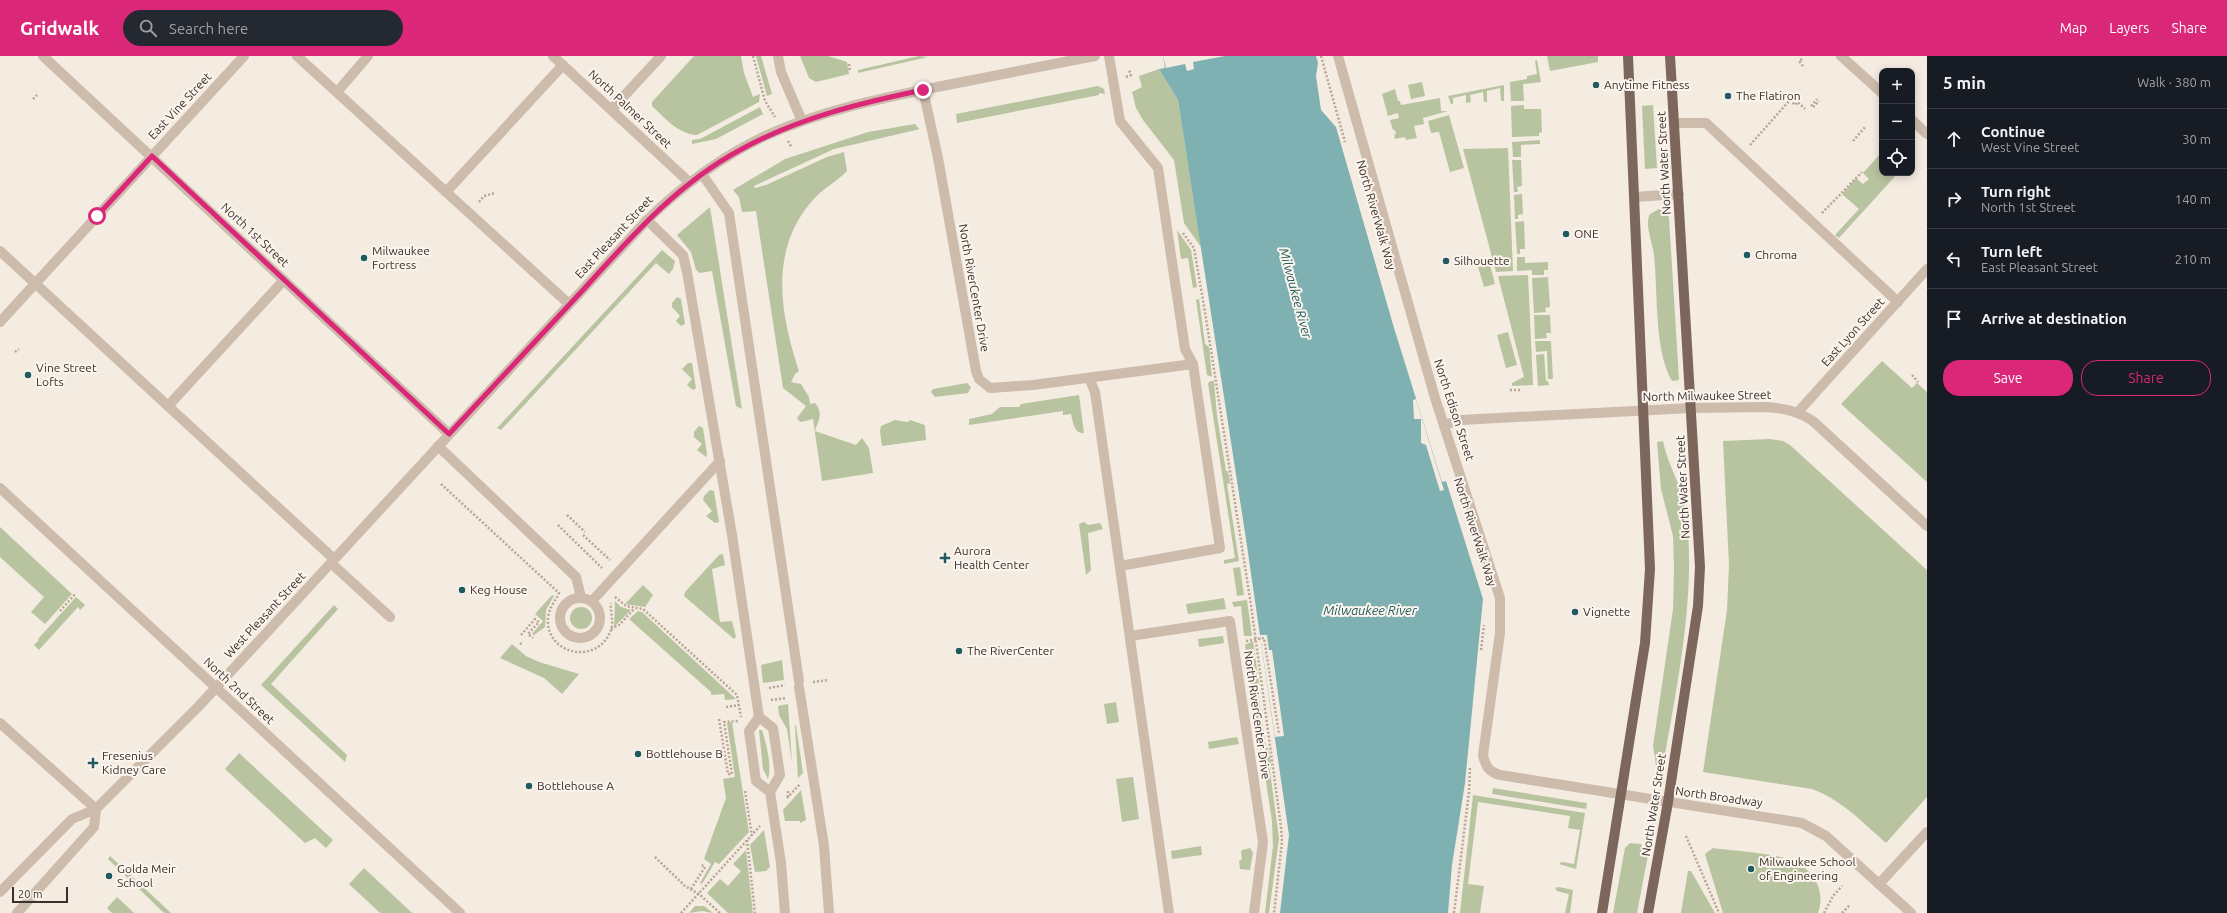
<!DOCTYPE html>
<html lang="en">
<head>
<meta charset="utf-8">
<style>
  body { margin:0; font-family:Ubuntu,sans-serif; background:#242831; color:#f1f3f6 }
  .controls { position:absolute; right:12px; top:12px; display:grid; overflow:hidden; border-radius:8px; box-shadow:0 2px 10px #0003 }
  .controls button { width:36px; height:36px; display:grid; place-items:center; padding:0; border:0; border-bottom:1px solid #363941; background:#171b24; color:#f1f3f6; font:20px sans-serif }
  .scale { position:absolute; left:12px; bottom:10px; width:56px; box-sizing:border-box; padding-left:4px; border:2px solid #3b302b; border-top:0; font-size:11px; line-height:14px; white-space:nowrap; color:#3b302b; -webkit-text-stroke:3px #fbf5ee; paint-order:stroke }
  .stop { position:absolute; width:12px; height:12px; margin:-9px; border:3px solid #db2777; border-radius:50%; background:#fff }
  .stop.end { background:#db2777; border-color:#fff; box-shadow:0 1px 4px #0008 }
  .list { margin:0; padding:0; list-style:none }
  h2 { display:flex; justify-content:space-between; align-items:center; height:52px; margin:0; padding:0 16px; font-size:17px }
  h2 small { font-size:13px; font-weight:400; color:#9ea1a6 }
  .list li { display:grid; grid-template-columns:26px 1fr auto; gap:12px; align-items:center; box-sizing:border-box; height:60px; padding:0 16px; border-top:1px solid #363941 }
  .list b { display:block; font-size:15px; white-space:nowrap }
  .list p { margin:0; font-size:13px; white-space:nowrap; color:#9ea1a6 }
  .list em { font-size:13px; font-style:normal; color:#9ea1a6 }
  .actions { display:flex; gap:8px; padding:12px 16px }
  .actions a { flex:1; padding:9px 0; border:1px solid #db2777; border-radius:16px; text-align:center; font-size:14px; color:#db2777 }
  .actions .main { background:#db2777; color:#fff }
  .icon { flex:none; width:22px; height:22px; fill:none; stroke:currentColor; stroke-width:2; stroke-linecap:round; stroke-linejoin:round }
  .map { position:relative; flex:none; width:1927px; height:857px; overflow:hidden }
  header { display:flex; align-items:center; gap:24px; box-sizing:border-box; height:56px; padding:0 20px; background:#db2777; color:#fff }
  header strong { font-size:19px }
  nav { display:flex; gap:22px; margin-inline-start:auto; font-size:14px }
  .search { width:280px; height:36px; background:#242831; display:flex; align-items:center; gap:10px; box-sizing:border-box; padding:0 14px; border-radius:22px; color:#9ea1a6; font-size:15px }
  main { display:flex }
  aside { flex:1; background:#171b24 }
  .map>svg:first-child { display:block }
</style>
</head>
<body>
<header>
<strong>Gridwalk</strong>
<div class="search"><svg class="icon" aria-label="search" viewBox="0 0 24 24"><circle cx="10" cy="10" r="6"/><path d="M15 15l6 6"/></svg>Search here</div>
<nav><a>Map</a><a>Layers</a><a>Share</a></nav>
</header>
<main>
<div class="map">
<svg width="1927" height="857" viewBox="0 0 1927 857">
  <rect width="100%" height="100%" fill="#f4ebe1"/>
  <g fill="#b8c4a0">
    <path d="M694,0h47l3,17 9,24 7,-3 -1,8 -62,33c-19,-1 -32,-17 -45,-29v-4z"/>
    <path d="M756,0h5l11,38 -5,2z"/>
    <path d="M800,0h28l19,6 2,12 -33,8 -7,-4z"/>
    <path d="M919,0l9,1 -70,16v-3z"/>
    <path d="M1547,0h51v6l-48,9z"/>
    <path d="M1537,4l4,22 -18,2 1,17h-13l-1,-19 17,-3v-3l10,-2 -2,-13z"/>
    <path d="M1159,13l19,31 23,147 -17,-24 -10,-63 -31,-40 -7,-12 -4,-16 10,-5 -3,-11z"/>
    <path d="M1422,26l3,14 -14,3 -3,-14z"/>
    <path d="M1504,29v16h-3l-1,-13 -13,3v11h-3l-1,-10 -13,3 1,7 -5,1v-8l-13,3v6h-2l-3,-8z"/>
    <path d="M1098,30l6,3 1,5 -6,-1v2l-142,28 -1,-9z"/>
    <path d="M1395,33l3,12h2l1,4 39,-7 1,13h7l-25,7 1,6 -10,2 3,12 -11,2 -1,-3 -10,2 -1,-4 2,-1 -1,-4h-2l-3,-10 9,-2 -1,-5 -10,3 -6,-22z"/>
    <path d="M1524,49v4h17l1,23 -3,1v3l-27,1 -1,-31z"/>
    <path d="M1653,49l4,63 -12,1 -3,-63z"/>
    <path d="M760,51l3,7 -47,25 -24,5v-4l8,-1z"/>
    <path d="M1449,59l15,53 -14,4 -11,-40 -8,1 -3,-12z"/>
    <path d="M915,68l4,5 -3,1 -82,19 -80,37 1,2 11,-3 61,-28 17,-5 3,19c-11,11 -25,18 -35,30 -43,49 -32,113 -13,170l-4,3 -4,8 10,2 8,13 1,7 5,-1c9,11 3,17 0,28l41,14 6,-7 7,10 4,25 -51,8 -9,-62 -12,3 -3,-2 -1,-2 9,-12 -23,-18 -27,-177 -14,1 -3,-15 -6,-7 52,-31 83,-27z"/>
    <path d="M1540,84v4l-19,1v12h-8l-1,-15z"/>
    <path d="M1508,92l5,123 -17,1 -33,-123z"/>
    <path d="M1882,96v21h16l-59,65 -4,-3 24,-26 -17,-15 14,-16 7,6 6,-5 -6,-6z"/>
    <path d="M1512,104h9l1,26 -5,1 1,5h-4z"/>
    <path d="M1522,138l1,20 -5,1v4h-3l-1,-24z"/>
    <path d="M710,151l32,202 -6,-3 -24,-135 -12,2 -4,-3 -5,-18 -14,-17z"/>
    <path d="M1659,153l4,1 6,7 10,163 -7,1c-18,-30 -14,-90 -18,-126 -1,-11 -10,-31 -4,-41z"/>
    <path d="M1524,165l1,28h-5v5h-3l-2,-32z"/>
    <path d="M1177,174l14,20 6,37 -4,1 -5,-30 -7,1z"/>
    <path d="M662,194l13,11 -2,8 -4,5 -13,-11 -155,167 -4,-2z"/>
    <path d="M1517,201h8v6l23,-1v8h-4v5h-12v-5l-15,1z"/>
    <path d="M1490,209l5,19 -11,3 -6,-20z"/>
    <path d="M1528,219l5,110 -21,1v-3l12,-6 -26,-101z"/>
    <path d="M1548,221l2,30 -5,1 1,4 -12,1 -2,-35z"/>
    <path d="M677,241l4,2 4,25 -4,2 -5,-5 4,-5 -8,-9v-4z"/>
    <path d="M1199,243l6,45 4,3 3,30 -5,-2 -11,-75z"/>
    <path d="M1534,259h16l1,18h-5l1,5 -12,1z"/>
    <path d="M1508,276l9,33 -11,3 -9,-33z"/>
    <path d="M1535,285h16l2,38h-5l-1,-28 -11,1z"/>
    <path d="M1544,298l2,27h2l1,4 -11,1 -2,-31z"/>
    <path d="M1882,305l30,27 5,-5 10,9v90l-86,-78z"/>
    <path d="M688,307h4l4,25 -3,2 -6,-5 5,-6 -10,-10z"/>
    <path d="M1211,325h3l3,35 9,55h2l2,12 -3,1 12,77 -15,3v-4l11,-2 -27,-175z"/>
    <path d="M967,327l4,4 -3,6 -33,4 -4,-5 2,-3z"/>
    <path d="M1079,339l5,38c-10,1 -11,-11 -13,-19l-8,1v-4l-94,14v-6l23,-5 8,-7h19l2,-3z"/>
    <path d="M895,364l13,2 2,-2 15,5 1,15 -44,6 -2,-15 1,-5z"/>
    <path d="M699,370l4,2 4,26 -1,3 -9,-7 5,-6 -8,-7v-5z"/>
    <path d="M1769,383l14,2 7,4 137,125v227l-41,46c-24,-21 -44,-43 -74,-54l-109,-17 24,-162 2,-45 -6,-124z"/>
    <path d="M1663,385c4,22 18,43 22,66 13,80 -8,179 -22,259l-7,-1 -3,-19 20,-137 1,-42 -1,-31 -12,-47 -4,-47z"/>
    <path d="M710,434l4,1 5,31 -4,1 -9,-7 6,-5 -9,-11 1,-4z"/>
    <path d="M1084,466l4,3 12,-2 3,6 -15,4 3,37 -5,5 -7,-51z"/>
    <path d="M0,471l72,67 -27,30 -14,-12 13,-15 -44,-40z"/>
    <path d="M723,498l2,11 -13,4 8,53 12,-1 4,16 -2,2 -50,-43 1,-4 34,-37z"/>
    <path d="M1240,511l4,28 -7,1 -4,-28z"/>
    <path d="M643,529l10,10 -8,12 -20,-3z"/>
    <path d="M552,539l2,1 -8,14 -1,17 -11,8 -2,-1 11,-13 -8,-7z"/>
    <path d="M76,541l9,8 -5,5 -2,-3 -39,43 -5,-5 5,-5 -1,-1z"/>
    <path d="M1224,542l2,11 -38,5 -2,-10z"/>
    <path d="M1247,544l5,36h-8l-3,-30 -7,1 -2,-5z"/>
    <path d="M615,545l6,6 10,3 -17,17z"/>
    <path d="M334,549l4,4 -67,75 76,71 -2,7 -84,-77z"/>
    <circle cx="581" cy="562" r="11"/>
    <path d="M638,555l4,1 94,87 -11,1 -1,-6 -13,1v-3l-82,-73z"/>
    <path d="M1223,580l1,7 -25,4 -1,-8z"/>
    <path d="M1253,585l6,42 -2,1 9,64h2l3,15 -2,1 10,74 -10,75h-4l8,-67 -1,-25 -27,-176z"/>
    <path d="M512,588l14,12 13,6 40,12 -17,20 -18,-16 -44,-20z"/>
    <path d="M782,604l2,20 -21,3 -2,-18z"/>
    <path d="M1116,646l3,20 -12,2 -3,-20z"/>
    <path d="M788,648l4,59 -5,-34 -8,-14 -1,-9z"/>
    <path d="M732,666l17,110 -30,32 -4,-2 -13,22 -2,-1 11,-19 -7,-5 22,-61 -3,-19 12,-2 -8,-54z"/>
    <path d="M796,669l7,48 -5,5 -3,-52z"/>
    <path d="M759,674h3c4,13 10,35 6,49l-5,-10z"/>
    <path d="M1237,681l2,7 -30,5 -1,-7z"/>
    <path d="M239,697l94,87 -7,8 -11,-10 -10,5 -80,-74z"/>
    <path d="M1133,721l6,42 -17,3 -6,-43z"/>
    <path d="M1493,732l93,15h1l-1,6 -94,-15z"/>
    <path d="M801,734l5,30 -6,3v-2h-15l-2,-11z"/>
    <path d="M1473,739l112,18 -9,56 -17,-5 3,-2 12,2 6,-34 -12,-2 2,-12 -92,-14 -10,82 16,2 -4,27h-20z"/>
    <path d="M764,774l6,37 -4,4 -11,1 -5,-27z"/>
    <path d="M1630,787l11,1 7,11 -11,58h-24l12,-65z"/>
    <path d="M1201,790l1,9 -30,4 -1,-8z"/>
    <path d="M1250,792l3,5 -3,17 -10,-1 -1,-8 3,-2 -1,-7 1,-2z"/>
    <path d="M1713,792c20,3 63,5 80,13 21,9 33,30 25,52h-95l-18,-59z"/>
    <path d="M746,794l7,63h-25l-21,-20 13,-14 8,7 13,-15 -8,-7z"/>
    <path d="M110,800l61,57h-7l-56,-54z"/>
    <path d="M364,812l48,45h-32l-31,-29z"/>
    <path d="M1688,815h3l24,42h-34z"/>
    <path d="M1559,831l14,3 -3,23h-5l4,-19 -12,-3 -2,-3z"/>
    <path d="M117,841l17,16h-22l-5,-5z"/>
    <path d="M695,850h9l9,7 -11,-2 -13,2z"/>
  </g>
  <path fill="#7fb0b2" d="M1163,0h153l2,7 -2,13 5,34 15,17 58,201 48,154 4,-1 37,118 -18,184 -13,82 -4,48h-168l9,-78 -43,-296 -68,-439 -19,-31 6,-1z"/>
  <g fill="#f4ebe1">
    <path d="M1163,0h62l-32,6 1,7 -7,2 -2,-7 -19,4z"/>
    <path d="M1416,343l28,91 -4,1 -14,-46 -5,-2v-24h-7l-1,-19z"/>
    <path d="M1260,579h7l2,15h3l12,86 -9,1z"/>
  </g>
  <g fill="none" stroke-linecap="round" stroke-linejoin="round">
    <g stroke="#b9a596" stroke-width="2.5" stroke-dasharray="2 2" stroke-linecap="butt">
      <path d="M753,0l12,45 10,16"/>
      <path d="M1321,0l24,86"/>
      <path d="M1802,3l-3,2 4,5"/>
      <path d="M849,8l1,8"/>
      <path d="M1126,21l5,-2 -2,-5"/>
      <path d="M33,43l4,-4"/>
      <path d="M1811,50l6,-7"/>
      <path d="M1813,51l6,-6"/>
      <path d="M788,85l4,7"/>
      <path d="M1853,85l13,-15"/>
      <path d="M1750,89l40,-45 5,5 3,-3 7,7"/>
      <path d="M479,146l5,-6 11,-3"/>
      <path d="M1822,157l40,-41"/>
      <path d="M1183,177l11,15 11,64 46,293 30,222 1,15 -8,71"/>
      <path d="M15,296l4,-3"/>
      <path d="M1912,319l6,7"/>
      <path d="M1510,334h12"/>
      <path d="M441,428l118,109c-4,9 -10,14 -11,25 -3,37 50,48 63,12 3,-9 -1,-18 0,-27"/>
      <path d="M567,459l18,17"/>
      <path d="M558,469l44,43"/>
      <path d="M583,479l27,25"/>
      <path d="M615,541l11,9 17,3 94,86 4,22"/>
      <path d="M60,555l16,-18"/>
      <path d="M611,573l8,-4 16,-17"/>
      <path d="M521,579l14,-16 4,3 -11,12 5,4"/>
      <path d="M1246,585l18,-3 15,96"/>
      <path d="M520,587l2,2"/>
      <path d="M1481,594l3,-25"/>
      <path d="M813,626l16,-2"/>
      <path d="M769,632l16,-3"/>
      <path d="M771,644l15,-2"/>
      <path d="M726,651l13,-2"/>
      <path d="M719,663l9,55h4l-8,-52 15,-1"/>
      <path d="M745,735l7,45"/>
      <path d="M788,735v6"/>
      <path d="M787,742l13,-14"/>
      <path d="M1686,780l33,77"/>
      <path d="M747,784l8,73"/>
      <path d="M655,801l30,29 14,8 21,19"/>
      <path d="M691,833l14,-22 -5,-3"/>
      <path d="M681,857l79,-87"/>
      <path d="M1454,857l15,-121 1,-26"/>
      <path d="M1824,857l9,-17 9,-10"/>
      <path d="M1842,857l8,-8"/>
    </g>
    <g stroke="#cdbbac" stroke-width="10">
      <path d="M43,0l406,378"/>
      <path d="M297,0l272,248"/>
      <path d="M553,0l136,126"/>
      <path d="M778,0l3,16 21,49"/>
      <path d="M1109,0l11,65 38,47 27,181 8,15 27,184 -100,18"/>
      <path d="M1338,0l97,342 65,200v35l-17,122c2,11 6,17 17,20l302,48 24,13 85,77"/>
      <path d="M1841,0l41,37"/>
      <path d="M923,34l15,68 38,213 3,8 11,9 43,-3 160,-21"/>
      <path d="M337,36l31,-36"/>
      <path d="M612,53l49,-53"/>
      <path d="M1912,64l15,14"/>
      <path d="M1674,67h32l192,179"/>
      <path d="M702,118l27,39 70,468"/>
      <path d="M446,136l117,-127"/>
      <path d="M1635,141l44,-3"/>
      <path d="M647,164l36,35 4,17 45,263 27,182 -10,14 7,50 14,11 10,-17 -7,-47 -14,-11"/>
      <path d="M0,195l168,155 116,-126"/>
      <path d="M0,266l244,-266"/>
      <path d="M1089,322l6,14 74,521"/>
      <path d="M168,350l166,153"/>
      <path d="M1798,356l129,-143"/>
      <path d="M1444,369l17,-5 230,-12 74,-1c18,1 34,4 49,15l113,104"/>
      <path d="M438,390l138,131 5,20"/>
      <path d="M0,432l460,425"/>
      <path d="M331,507l59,54"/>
      <circle cx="580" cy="562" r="20"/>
      <path d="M592,545l128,-140"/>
      <path d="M1130,580l100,-15 33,221 -9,71"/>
      <path d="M799,631l25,159 5,67"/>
      <path d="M0,667l96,86"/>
      <path d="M770,736l11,71 4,50"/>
      <path d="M1879,828l48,-52"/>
      <path d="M0,836l72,-73 24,-10 102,-102 449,-487c35,-34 74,-63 118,-84 55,-25 113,-37 172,-49 52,-10 105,-21 158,-31"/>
      <path d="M17,857l77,-86 2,-18"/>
    </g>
    <g stroke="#7d675c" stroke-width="10">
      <path d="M1602,857l43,-270 5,-74 -22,-513"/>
      <path d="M1648,857l20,-111 30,-196 2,-39 -30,-511"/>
    </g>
  </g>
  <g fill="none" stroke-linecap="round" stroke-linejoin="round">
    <path stroke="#db2777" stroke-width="5" d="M97,160l55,-60 297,278c45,-48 89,-96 134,-144 48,-53 94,-106 157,-140 58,-32 120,-47 183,-60"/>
  </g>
  <g fill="#1f5a5e" stroke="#fbf5ee" stroke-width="1.5">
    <circle cx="1596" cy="29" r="4"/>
    <circle cx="1728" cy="40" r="4"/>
    <circle cx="1566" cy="178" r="4"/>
    <circle cx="1747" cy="199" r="4"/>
    <circle cx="364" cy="202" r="4"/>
    <circle cx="1446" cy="205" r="4"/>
    <circle cx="28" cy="319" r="4"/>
    <path d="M943 496h4v4h4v4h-4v4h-4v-4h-4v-4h4z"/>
    <circle cx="462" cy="534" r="4"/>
    <circle cx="1575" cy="556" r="4"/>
    <circle cx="959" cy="595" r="4"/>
    <circle cx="638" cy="698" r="4"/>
    <path d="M91 701h4v4h4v4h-4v4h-4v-4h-4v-4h4z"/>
    <circle cx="529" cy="730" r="4"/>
    <circle cx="1751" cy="813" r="4"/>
    <circle cx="109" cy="820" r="4"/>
  </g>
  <g text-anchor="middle" stroke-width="4" stroke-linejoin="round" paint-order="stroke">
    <g font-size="12" fill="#3b302b" stroke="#fbf5ee" text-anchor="start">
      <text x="1604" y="33">Anytime Fitness</text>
      <text x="1736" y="44">The Flatiron</text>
      <text x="1574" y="182">ONE</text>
      <text x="372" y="199">Milwaukee<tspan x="372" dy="14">Fortress</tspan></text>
      <text x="1755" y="203">Chroma</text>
      <text x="1454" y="209">Silhouette</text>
      <text x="36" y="316">Vine Street<tspan x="36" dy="14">Lofts</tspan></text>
      <text x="954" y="499">Aurora<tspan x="954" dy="14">Health Center</tspan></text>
      <text x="470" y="538">Keg House</text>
      <text x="1583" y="560">Vignette</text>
      <text x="967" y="599">The RiverCenter</text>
      <text x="646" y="702">Bottlehouse B</text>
      <text x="102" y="704">Fresenius<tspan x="102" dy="14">Kidney Care</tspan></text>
      <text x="537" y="734">Bottlehouse A</text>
      <text x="1759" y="810">Milwaukee School<tspan x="1759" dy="14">of Engineering</tspan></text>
      <text x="117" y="817">Golda Meir<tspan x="117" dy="14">School</tspan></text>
    </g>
    <g font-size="12" fill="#3b302b" stroke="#fbf5ee">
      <text transform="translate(180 50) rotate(-47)" y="4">East Vine Street</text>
      <text transform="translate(630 53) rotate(43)" y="4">North Palmer Street</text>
      <text transform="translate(1664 107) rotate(-93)" y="4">North Water Street</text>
      <text transform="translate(1376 159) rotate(74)" y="4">North RiverWalk Way</text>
      <text transform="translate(255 179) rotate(43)" y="4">North 1st Street</text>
      <text transform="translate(614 181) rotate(-47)" y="4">East Pleasant Street</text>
      <text transform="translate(974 232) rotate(80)" y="4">North RiverCenter Drive</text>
      <text transform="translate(1853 276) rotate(-48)" y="4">East Lyon Street</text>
      <text transform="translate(1707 340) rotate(-1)" y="4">North Milwaukee Street</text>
      <text transform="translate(1454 354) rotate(72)" y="4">North Edison Street</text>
      <text transform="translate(1683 431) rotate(-93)" y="4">North Water Street</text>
      <text transform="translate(1475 476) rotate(72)" y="4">North RiverWalk Way</text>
      <text transform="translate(265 559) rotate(-47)" y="4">West Pleasant Street</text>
      <text transform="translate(239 635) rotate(43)" y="4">North 2nd Street</text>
      <text transform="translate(1257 659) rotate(82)" y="4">North RiverCenter Drive</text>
      <text transform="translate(1719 741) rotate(8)" y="4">North Broadway</text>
      <text transform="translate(1654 749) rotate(-81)" y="4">North Water Street</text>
    </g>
    <g font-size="13" font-style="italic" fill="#1f5a5e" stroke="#fbf5ee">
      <text transform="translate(1296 237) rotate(75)" y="5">Milwaukee River</text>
      <text x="1370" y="559">Milwaukee River</text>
    </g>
  </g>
</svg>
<div class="controls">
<button>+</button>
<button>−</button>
<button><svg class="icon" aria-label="locate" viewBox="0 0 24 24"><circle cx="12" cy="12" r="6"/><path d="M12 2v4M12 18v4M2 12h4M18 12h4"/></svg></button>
</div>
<div class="scale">20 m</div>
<div class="stop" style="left:97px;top:160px"></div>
<div class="stop end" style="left:923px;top:34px"></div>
</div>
<aside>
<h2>5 min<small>Walk · 380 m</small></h2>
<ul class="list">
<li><svg class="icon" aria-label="ahead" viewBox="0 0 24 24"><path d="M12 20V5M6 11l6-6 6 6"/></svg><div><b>Continue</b><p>West Vine Street</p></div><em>30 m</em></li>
<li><svg class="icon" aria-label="right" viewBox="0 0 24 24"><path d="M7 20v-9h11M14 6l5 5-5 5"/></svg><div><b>Turn right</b><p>North 1st Street</p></div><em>140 m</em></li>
<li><svg class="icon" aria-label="left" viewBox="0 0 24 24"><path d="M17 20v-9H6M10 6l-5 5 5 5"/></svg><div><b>Turn left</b><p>East Pleasant Street</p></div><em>210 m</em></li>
<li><svg class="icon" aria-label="arrive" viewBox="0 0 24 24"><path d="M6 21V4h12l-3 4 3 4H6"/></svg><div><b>Arrive at destination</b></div></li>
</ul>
<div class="actions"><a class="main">Save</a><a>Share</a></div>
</aside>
</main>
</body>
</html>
